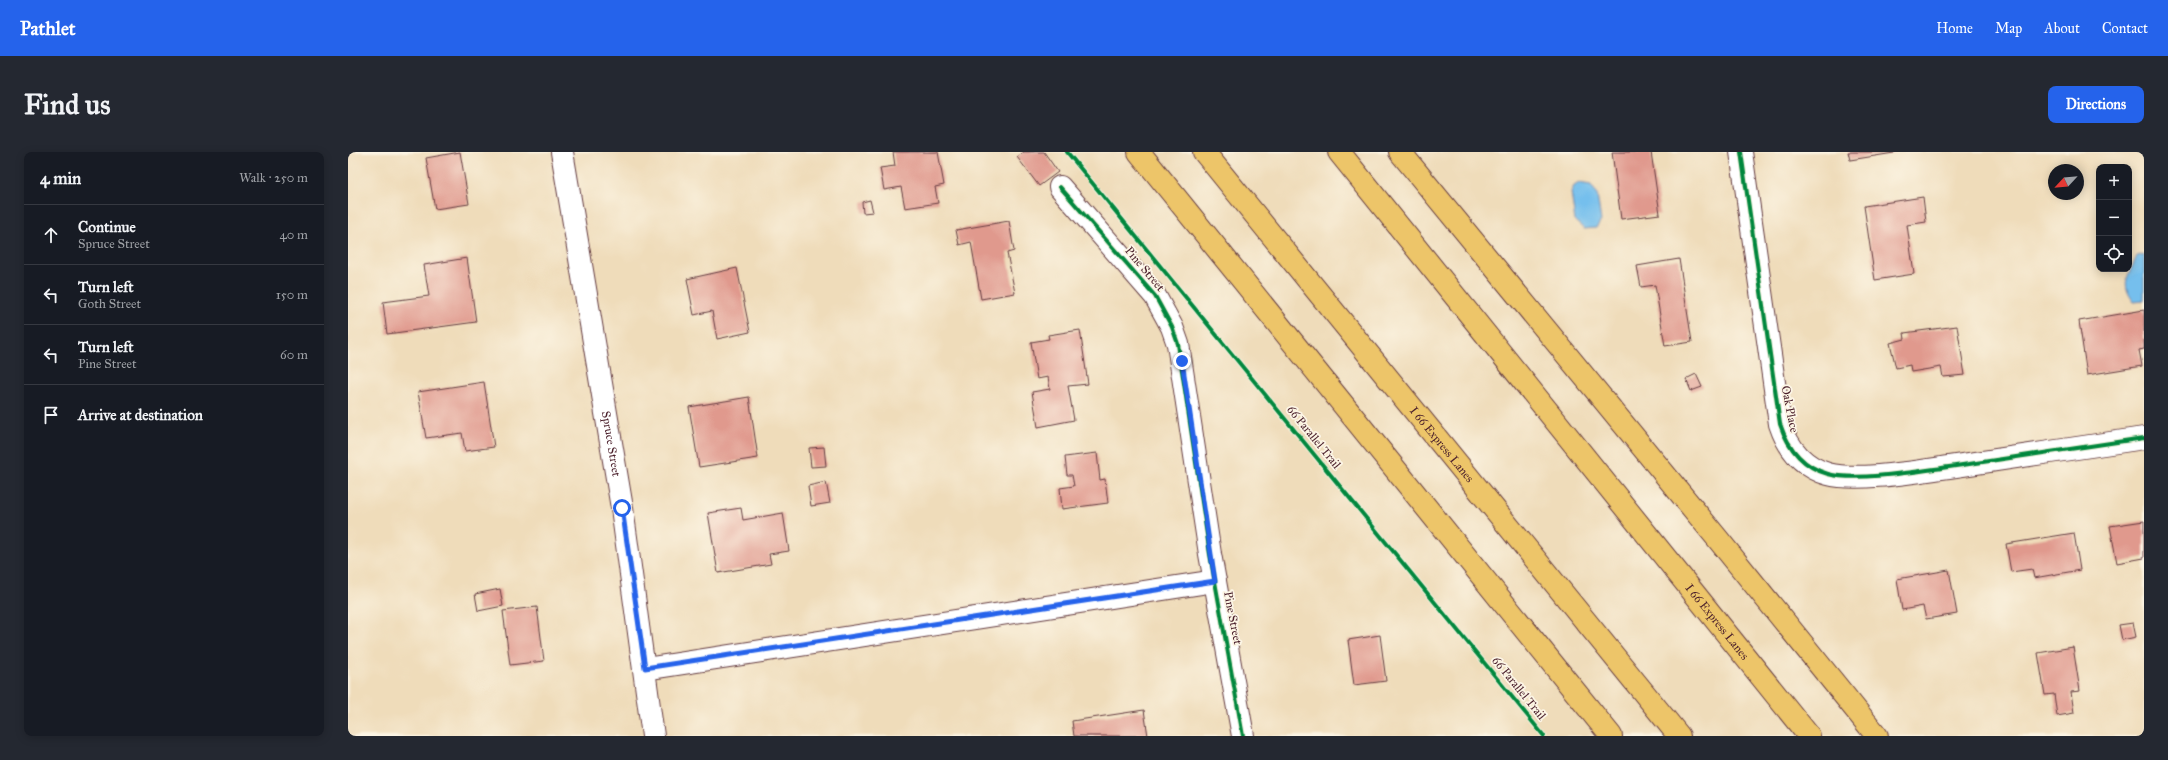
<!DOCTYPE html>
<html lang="en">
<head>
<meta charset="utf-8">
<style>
  body { margin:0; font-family:"IM FELL Great Primer",serif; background:#242831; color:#f1f3f6 }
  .controls { position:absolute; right:12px; top:12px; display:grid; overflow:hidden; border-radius:8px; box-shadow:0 2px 10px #0003 }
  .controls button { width:36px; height:36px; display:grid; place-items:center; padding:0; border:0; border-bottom:1px solid #363941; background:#171b24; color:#f1f3f6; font:20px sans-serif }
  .compass { position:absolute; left:1700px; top:12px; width:36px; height:36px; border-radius:50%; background:#171b24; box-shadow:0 2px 10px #0003; rotate:244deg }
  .stop { position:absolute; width:12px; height:12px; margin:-9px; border:3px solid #2563eb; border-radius:50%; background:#fff }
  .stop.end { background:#2563eb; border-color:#fff; box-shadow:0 1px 4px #0008 }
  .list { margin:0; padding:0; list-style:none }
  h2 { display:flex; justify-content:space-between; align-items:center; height:52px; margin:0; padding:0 16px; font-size:17px }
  h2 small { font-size:13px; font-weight:400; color:#9ea1a6 }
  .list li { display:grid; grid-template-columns:26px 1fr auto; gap:12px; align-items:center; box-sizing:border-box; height:60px; padding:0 16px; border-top:1px solid #363941 }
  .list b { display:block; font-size:15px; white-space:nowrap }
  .list p { margin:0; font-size:13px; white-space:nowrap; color:#9ea1a6 }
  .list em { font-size:13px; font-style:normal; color:#9ea1a6 }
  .icon { flex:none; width:22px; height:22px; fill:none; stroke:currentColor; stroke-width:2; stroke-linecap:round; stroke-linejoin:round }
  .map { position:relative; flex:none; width:1796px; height:584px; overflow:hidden; border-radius:8px }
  header { display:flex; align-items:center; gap:24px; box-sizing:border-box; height:56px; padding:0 20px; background:#2563eb; color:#fff }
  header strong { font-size:19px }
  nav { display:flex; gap:22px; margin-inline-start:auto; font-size:14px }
  .intro { display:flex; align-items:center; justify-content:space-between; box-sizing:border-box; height:96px; padding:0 24px }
  h1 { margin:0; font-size:28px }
  .button { padding:10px 18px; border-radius:8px; background:#2563eb; color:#fff; font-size:14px; font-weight:700 }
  main { display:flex; gap:24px; padding:0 24px }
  aside { flex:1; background:#171b24; border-radius:8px; box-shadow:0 2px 10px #0003 }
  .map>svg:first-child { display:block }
</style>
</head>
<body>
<header>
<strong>Pathlet</strong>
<nav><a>Home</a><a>Map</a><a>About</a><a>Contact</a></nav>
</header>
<div class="intro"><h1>Find us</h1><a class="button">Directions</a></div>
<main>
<aside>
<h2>4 min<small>Walk · 250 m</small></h2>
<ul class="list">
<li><svg class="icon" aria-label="ahead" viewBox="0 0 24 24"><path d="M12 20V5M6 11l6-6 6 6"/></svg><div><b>Continue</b><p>Spruce Street</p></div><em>40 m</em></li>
<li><svg class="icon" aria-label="left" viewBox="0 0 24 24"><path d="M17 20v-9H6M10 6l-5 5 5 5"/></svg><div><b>Turn left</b><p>Goth Street</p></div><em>150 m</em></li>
<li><svg class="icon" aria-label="left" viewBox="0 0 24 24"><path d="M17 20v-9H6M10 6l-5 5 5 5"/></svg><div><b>Turn left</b><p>Pine Street</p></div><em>60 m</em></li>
<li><svg class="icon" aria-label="arrive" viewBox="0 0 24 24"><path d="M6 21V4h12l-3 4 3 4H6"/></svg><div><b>Arrive at destination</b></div></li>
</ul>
</aside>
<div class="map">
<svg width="1796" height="584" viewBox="0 0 1796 584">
  <rect width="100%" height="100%" fill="#fcf5e5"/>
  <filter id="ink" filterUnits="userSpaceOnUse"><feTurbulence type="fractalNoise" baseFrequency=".025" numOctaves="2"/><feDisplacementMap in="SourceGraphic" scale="8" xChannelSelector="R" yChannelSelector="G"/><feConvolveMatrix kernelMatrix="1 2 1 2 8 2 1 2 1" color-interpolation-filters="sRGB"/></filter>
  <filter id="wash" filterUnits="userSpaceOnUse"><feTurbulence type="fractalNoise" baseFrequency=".012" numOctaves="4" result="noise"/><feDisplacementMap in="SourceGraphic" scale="16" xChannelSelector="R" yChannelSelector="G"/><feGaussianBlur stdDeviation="0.9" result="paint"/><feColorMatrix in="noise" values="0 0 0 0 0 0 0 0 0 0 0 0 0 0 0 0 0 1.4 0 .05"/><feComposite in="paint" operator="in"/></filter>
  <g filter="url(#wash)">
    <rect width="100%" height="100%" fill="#efdcba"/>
    <g fill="#74bfed" stroke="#5f6f8c">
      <path d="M1231,31l12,2 6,9 4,27 -5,7 -12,1 -9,-8 -4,-29 3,-6z"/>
      <path d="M1796,102v47l-10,1c-15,-20 -5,-26 3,-46z"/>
    </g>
    <g id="blocks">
      <g fill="#e0998d">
        <path d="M112,0l9,52 -34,5 -9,-51z"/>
        <path d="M545,0h45l6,33 -9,2 3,16 -33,5 -4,-21 -17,3 -4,-22 15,-2z"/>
        <path d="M676,0h20l14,20 -19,14 -22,-29z"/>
        <path d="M1264,0h39l9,62 -39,5z"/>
        <path d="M1500,0h46v1l-44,7z"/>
        <path d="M1575,45l3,25 -19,3 7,49 -39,6 -11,-74z"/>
        <path d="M522,48l3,12 -10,1 -1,-11z"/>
        <path d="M661,69l5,30 -7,2 8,40 -34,6 -10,-57 -12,3 -3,-15z"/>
        <path d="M119,106l9,64 -89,12 -4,-32 46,-6 -5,-31z"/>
        <path d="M1331,107l13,83 -27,4 -10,-61 -14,2 -4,-21z"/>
        <path d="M389,116l13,64 -33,7 -5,-28 -18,4 -7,-36z"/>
        <path d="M1796,158v39l-5,1 3,16 -55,9 -8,-54z"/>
        <path d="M1609,174l8,49 -22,2 -2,-10 -30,5 -1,-7 -14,3 -6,-25 15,-4 -1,-6z"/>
        <path d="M732,178l8,54 -20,2 6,34 -36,7 -6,-35 18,-3 -2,-12 -11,2 -6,-37 18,-3 -1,-4z"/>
        <path d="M1348,222l6,13 -11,4 -5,-12z"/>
        <path d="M136,230l10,65 -29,4 -3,-18 -36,5 -8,-46z"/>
        <path d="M401,245l9,61 -59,9 -10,-60z"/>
        <path d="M476,295l2,19 -15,1 -2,-19z"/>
        <path d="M749,301l3,27 5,-1 3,24 -46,6 -2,-21 14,-2 -2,-11h-5l-2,-18z"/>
        <path d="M478,330l4,21 -19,3 -3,-20z"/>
        <path d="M393,356l2,12 40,-7 6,38 -20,3 2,10 -53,9 -10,-60z"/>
        <path d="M1796,369v37l-27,5 -7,-37z"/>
        <path d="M1726,381l6,37 -46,8 -2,-9 -21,3 -5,-28z"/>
        <path d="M1601,418l8,44 -31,5 -3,-13 -21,4 -5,-31z"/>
        <path d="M152,437l3,17 -25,5 -3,-17z"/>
        <path d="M189,455l7,54 -34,4 -7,-54z"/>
        <path d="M1785,471l3,14 -14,3 -3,-15z"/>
        <path d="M1032,483l6,46 -32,4 -6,-45z"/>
        <path d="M1725,495l7,44 -9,1 3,21 -17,3 -3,-22 -9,1 -7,-42z"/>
        <path d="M796,558l4,26h-74l-2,-15z"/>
      </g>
    </g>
  </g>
  <g filter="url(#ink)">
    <use href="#blocks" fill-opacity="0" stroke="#633b40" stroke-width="1"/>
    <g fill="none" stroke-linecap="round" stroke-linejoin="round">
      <g stroke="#633b40" stroke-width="24">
        <g id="minor">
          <path id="s1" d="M214,0l60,356 31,228"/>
          <path d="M1393,0l39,272c8,24 23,43 48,50 29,8 91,-3 121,-7 65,-10 130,-19 195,-29"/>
          <path d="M712,35l95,109 17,31 6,17 32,210 33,182"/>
          <path d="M297,517l570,-88"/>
        </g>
      </g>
      <g stroke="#633b40" stroke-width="24">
        <g id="motorway">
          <path d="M791,0l472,584"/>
          <path id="s2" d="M856,0l475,584"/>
          <path id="s3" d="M991,0l470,584"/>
          <path d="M1052,0l317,386 160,198"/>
        </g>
      </g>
      <use href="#minor" stroke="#fff" stroke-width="22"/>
      <use href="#motorway" stroke="#edc569" stroke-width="22"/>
      <g stroke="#fcf5e5" stroke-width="6">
        <g id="cycleway">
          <path d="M719,0l477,584"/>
          <path d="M1393,0l39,272c8,24 23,43 48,50 29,8 91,-3 121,-7 65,-10 130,-19 195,-29"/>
          <path d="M712,35l95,109 17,31 6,17 32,210 33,182"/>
        </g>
      </g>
      <use href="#cycleway" stroke="#00873e" stroke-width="4"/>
    </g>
  </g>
  <g fill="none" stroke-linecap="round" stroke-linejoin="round" filter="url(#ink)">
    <path stroke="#2563eb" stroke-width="5" d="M274,356l23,160 570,-87 -33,-220"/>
  </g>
  <g text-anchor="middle" stroke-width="3.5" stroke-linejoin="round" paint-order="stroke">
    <g font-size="12" fill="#4a1f2b" stroke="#fcf5e5">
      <text transform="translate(797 117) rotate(50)" y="4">Pine Street</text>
      <text transform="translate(1442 257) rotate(79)" y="4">Oak Place</text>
      <text transform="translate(966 285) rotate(51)" y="4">66 Parallel Trail</text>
      <text dy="4" stroke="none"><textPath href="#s1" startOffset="296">Spruce Street</textPath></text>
      <text dy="4" stroke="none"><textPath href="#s2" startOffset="377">I 66 Express Lanes</textPath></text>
      <text transform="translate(885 466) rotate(79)" y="4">Pine Street</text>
      <text dy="4" stroke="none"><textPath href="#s3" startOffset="603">I 66 Express Lanes</textPath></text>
      <text transform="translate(1171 536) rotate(51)" y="4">66 Parallel Trail</text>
    </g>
  </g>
</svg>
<div class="controls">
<button>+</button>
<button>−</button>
<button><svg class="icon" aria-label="locate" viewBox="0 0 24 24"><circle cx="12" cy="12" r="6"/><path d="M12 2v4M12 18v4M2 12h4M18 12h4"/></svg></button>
</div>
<svg class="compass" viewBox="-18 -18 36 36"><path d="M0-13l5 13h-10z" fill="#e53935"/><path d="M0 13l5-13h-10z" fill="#9ea1a6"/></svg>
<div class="stop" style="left:274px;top:356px"></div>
<div class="stop end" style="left:834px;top:209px"></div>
</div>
</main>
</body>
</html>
